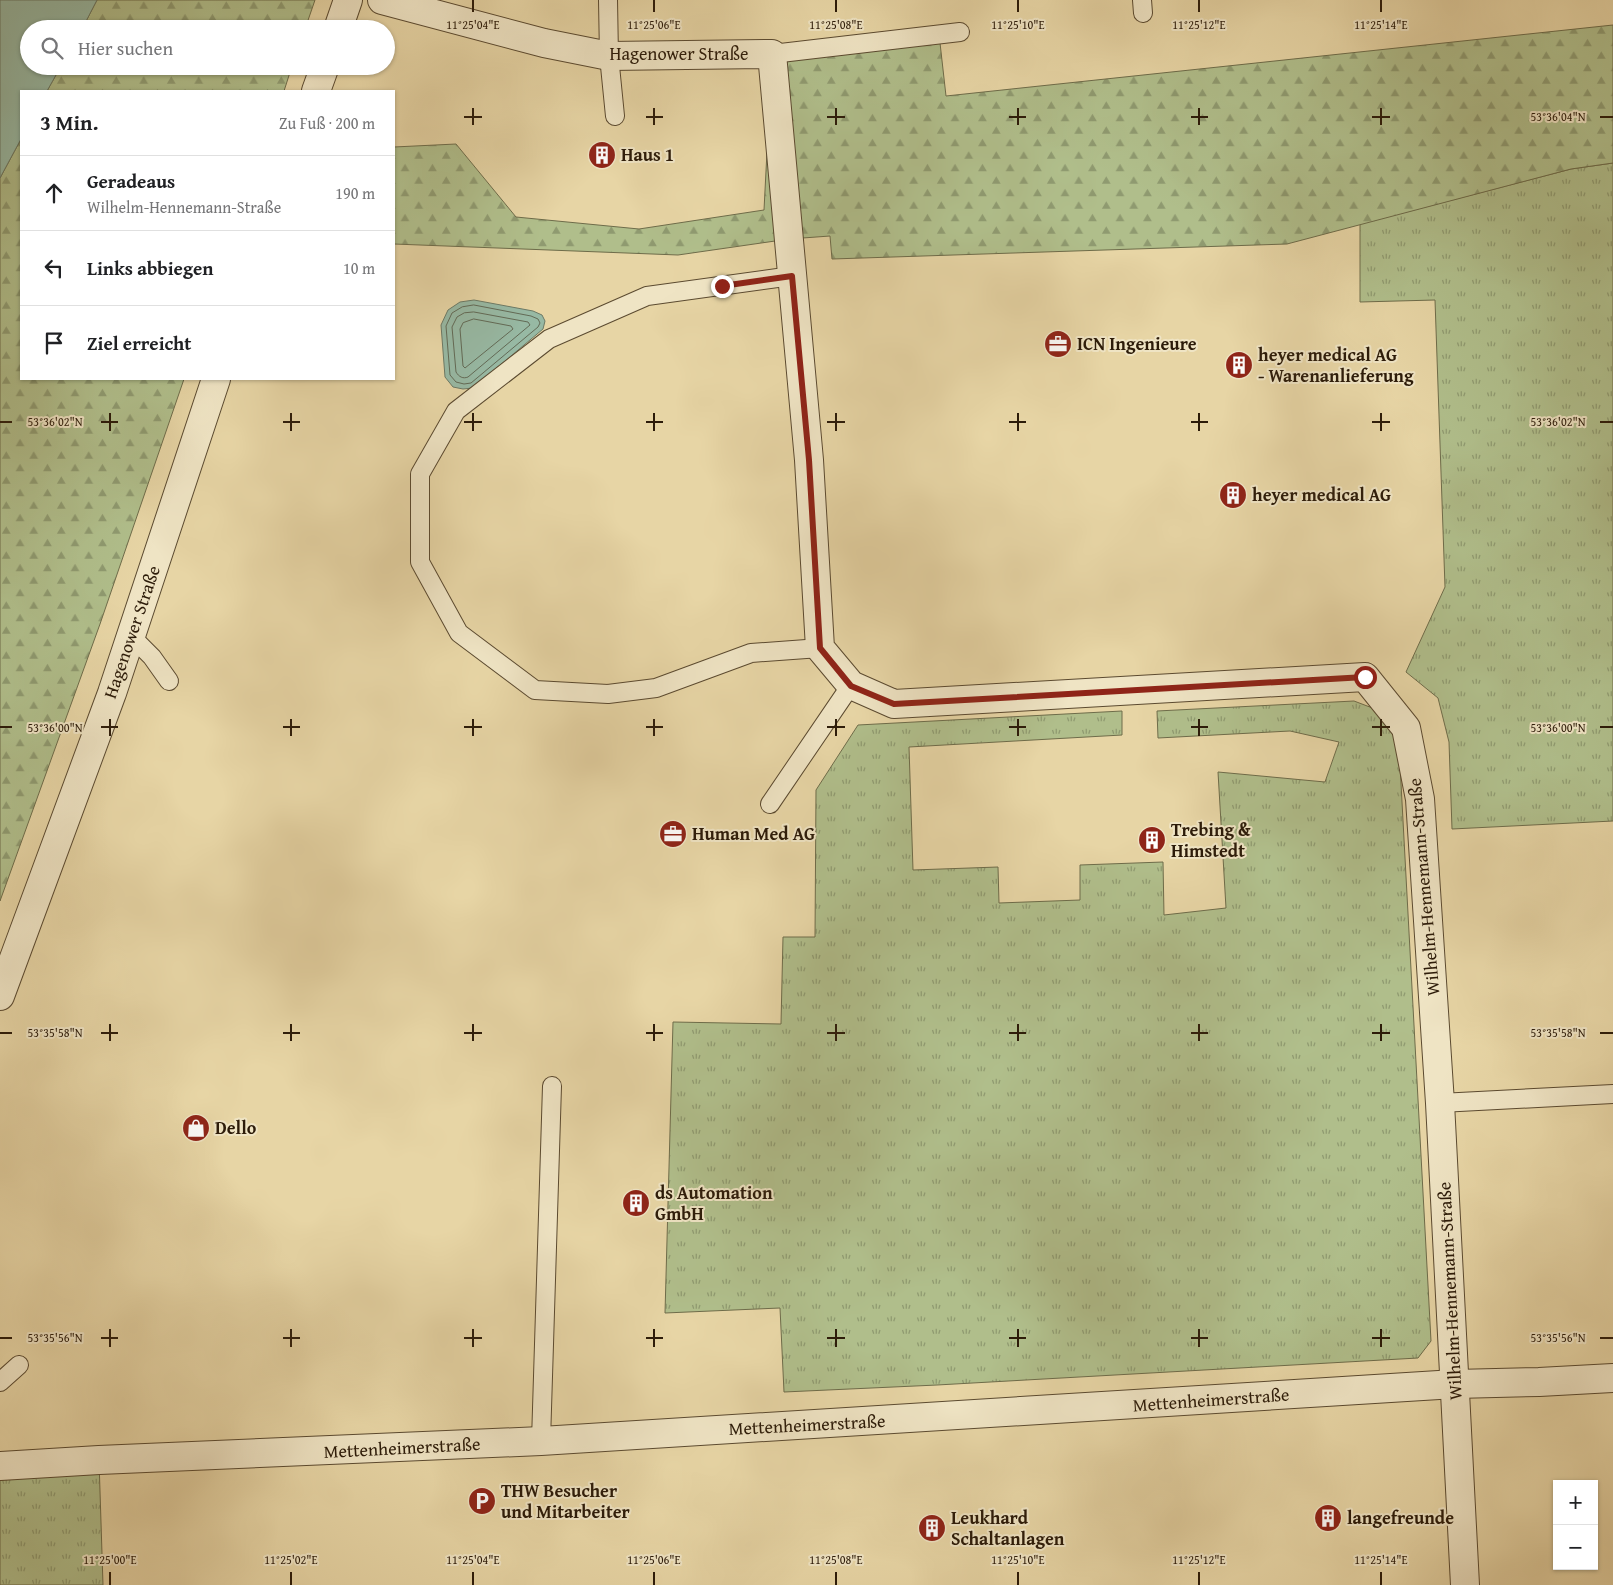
<!DOCTYPE html>
<html lang="de">
<head>
<meta charset="utf-8">
<style>
  body { margin:0; font-family:"Gentium Book Plus",serif; background:#f6f6f6; color:#202124 }
  .controls { position:absolute; right:15px; bottom:15px; display:grid; overflow:hidden; border-radius:0px; box-shadow:0 1px 4px #0004 }
  .controls button { width:45px; height:45px; display:grid; place-items:center; padding:0; border:0; border-bottom:1px solid #e0e0e0; background:#fff; color:#202124; font:25px sans-serif }
  .stop { position:absolute; width:15px; height:15px; margin:-11px; border:4px solid #8f2418; border-radius:50%; background:#fff }
  .stop.end { background:#8f2418; border-color:#fff; box-shadow:0 1px 5px #0008 }
  .list { margin:0; padding:0; list-style:none }
  h2 { display:flex; justify-content:space-between; align-items:center; height:65px; margin:0; padding:0 20px; font-size:21px }
  h2 small { font-size:16px; font-weight:400; color:#757577 }
  .list li { display:grid; grid-template-columns:32px 1fr auto; gap:15px; align-items:center; box-sizing:border-box; height:75px; padding:0 20px; border-top:1px solid #e0e0e0 }
  .list b { display:block; font-size:19px; white-space:nowrap }
  .list p { margin:0; font-size:16px; white-space:nowrap; color:#757577 }
  .list em { font-size:16px; font-style:normal; color:#757577 }
  .icon { flex:none; width:28px; height:28px; fill:none; stroke:currentColor; stroke-width:2; stroke-linecap:round; stroke-linejoin:round }
  .map { position:relative; flex:none; width:1613px; height:1585px; overflow:hidden }
  .search { position:absolute; background:#fff; box-shadow:0 1px 4px #0004; left:20px; top:20px; width:375px; height:55px; display:flex; align-items:center; gap:12px; box-sizing:border-box; padding:0 18px; border-radius:28px; color:#757577; font-size:19px }
  .panel { position:absolute; background:#fff; box-shadow:0 1px 4px #0004; left:20px; top:90px; width:375px; height:290px; border-radius:0px }
  .map>svg:first-child { display:block }
</style>
</head>
<body>
<div class="map">
<svg width="1613" height="1585" viewBox="0 0 1613 1585">
  <defs>
    <pattern id="grass-tufts" width="24" height="20" patternUnits="userSpaceOnUse" patternTransform="scale(1.25)"><rect width="24" height="20" fill="#b0be8b"/><path d="M3 7l-1-3M5 7V3M7 7l1-3M15 17l-1-3M17 17v-4M19 17l1-3" fill="none" stroke="#8f9a70"/></pattern>
    <pattern id="forest-firs" width="22" height="20" patternUnits="userSpaceOnUse" patternTransform="scale(1.25)"><rect width="22" height="20" fill="#b0be8b"/><path d="M5 1l3.5 6h-7zM16 11l3.5 6h-7z" fill="#8f9a70"/></pattern>
  </defs>
  <rect width="100%" height="100%" fill="#e7d5a5"/>
  <filter id="stains"><feTurbulence type="fractalNoise" baseFrequency=".004" numOctaves="4"/><feColorMatrix values="0 0 0 0 .2 0 0 0 0 .09 0 0 0 0 .02 0 0 0 .5 -.17"/></filter>
  <radialGradient id="worn" r=".72"><stop offset=".6" stop-color="#630" stop-opacity="0"/><stop offset="1" stop-color="#630" stop-opacity=".3"/></radialGradient>
  <g fill="url(#grass-tufts)" stroke="#6e6c4a">
    <path d="M1613,163v658l-161,8 -3,-87 -11,-44 -32,-26 39,-85 -10,-287 -75,2v-78l211,-55z"/>
    <path d="M1354,701l29,11 16,34 32,595 -13,17 -481,27 -153,7 -4,-84 -115,5 8,-291 108,2 2,-87h32l1,-147 42,-65 264,-14v24l-213,12 4,123 85,-3 1,36 81,-3v-35l83,-3 1,53 62,-7 -8,-136 107,10 14,-40 -49,-11 -132,7 -1,-27z"/>
    <path d="M99,1460l4,125h-103v-119z"/>
  </g>
  <g fill="url(#forest-firs)" stroke="#6e6c4a">
    <path d="M97,0h218l-10,29h-223z"/>
    <path d="M1613,25v138l-42,6 -284,75 -455,15 -2,-23 -41,3 -111,16 -284,-11v-97l62,-3 60,73 123,12 125,-19 8,-156 167,-20 7,62z"/>
    <path d="M61,66h231l-8,25h-237z"/>
    <path d="M21,139v240h163l-84,245 -100,277v-723z"/>
  </g>
  <g fill="#97b9a4" stroke="#6c7a66">
    <path d="M0,0h97l-15,29h-53v37h32l-14,25h-26v48l-21,39z"/>
    <path d="M474,300l59,11 9,4 3,6 -2,8 -70,59 -10,1 -10,-2 -8,-10 -4,-52 7,-15 12,-8z"/>
  </g>
  <g fill="none" stroke-linecap="round" stroke-linejoin="round">
    <g stroke="#626a56" stroke-width="1">
      <path d="M474,305l57,11 7,3 2,4 -2,4 -67,56 -7,1 -8,-2 -6,-7 -4,-49 6,-13 10,-6z"/>
      <path d="M474,312l54,10 2,3 -62,52c-5,2 -9,0 -12,-5l-4,-45 5,-10 7,-4z"/>
      <path d="M474,319l37,7 2,3 -48,39 -2,-2 -3,-37 3,-6z"/>
    </g>
    <g stroke="#5b4a30" stroke-width="20">
      <g id="lane">
        <path d="M608,0l1,56 6,60"/>
        <path d="M1142,0l1,13"/>
        <path d="M772,54l188,-22"/>
        <path d="M792,276l-145,20 -98,43 -93,72 -36,63v88l39,71 76,57 73,4 48,-6 95,-35 69,-5"/>
        <path d="M131,636l21,21 17,24"/>
        <path d="M770,804l81,-119"/>
        <path d="M1440,1103l173,-9"/>
        <path d="M0,1382l19,-17"/>
        <path d="M541,1441l11,-355"/>
      </g>
    </g>
    <g stroke="#5b4a30" stroke-width="30">
      <g id="street">
        <path d="M382,0l162,43 65,13 163,-2 37,406 11,188 31,37 43,19 471,-27 41,51 14,71 20,304 25,482"/>
        <path d="M338,29l10,-29"/>
        <path d="M316,91l9,-25"/>
        <path d="M0,996l112,-303 104,-314"/>
        <path d="M0,1466l99,-6 442,-19 914,-57 84,-2 74,-4"/>
      </g>
    </g>
    <use href="#lane" stroke="#efe4c4" stroke-width="18"/>
    <use href="#street" stroke="#efe4c4" stroke-width="28"/>
  </g>
  <g fill="none" stroke-linecap="round" stroke-linejoin="round">
    <path stroke="#8f2418" stroke-width="6" d="M722,286l70,-10 17,184 11,188 31,38 43,18 471,-27"/>
  </g>
  <path fill="none" stroke="#2c1b09" stroke-width="2" d="M473,0v12M654,0v12M836,0v12M1018,0v12M1199,0v12M1381,0v12M473,108v17M654,108v17M836,108v17M1018,108v17M1199,108v17M1381,108v17M464,117h18M646,117h17M827,117h18M1009,117h17M1191,117h17M1372,117h18M1600,117h13M110,413v18M291,413v18M473,413v18M654,413v18M836,413v18M1018,413v18M1199,413v18M1381,413v18M0,422h12M101,422h17M283,422h17M464,422h18M646,422h17M827,422h18M1009,422h17M1191,422h17M1372,422h18M1600,422h13M110,719v17M291,719v17M473,719v17M654,719v17M836,719v17M1018,719v17M1199,719v17M1381,719v17M0,727h12M101,727h17M283,727h17M464,727h18M646,727h17M827,727h18M1009,727h17M1191,727h17M1372,727h18M1600,727h13M110,1024v17M291,1024v17M473,1024v17M654,1024v17M836,1024v17M1018,1024v17M1199,1024v17M1381,1024v17M0,1033h12M101,1033h17M283,1033h17M464,1033h18M646,1033h17M827,1033h18M1009,1033h17M1191,1033h17M1372,1033h18M1600,1033h13M110,1329v18M291,1329v18M473,1329v18M654,1329v18M836,1329v18M1018,1329v18M1199,1329v18M1381,1329v18M0,1338h12M101,1338h17M283,1338h17M464,1338h18M646,1338h17M827,1338h18M1009,1338h17M1191,1338h17M1372,1338h18M1600,1338h13M110,1572v13M291,1572v13M473,1572v13M654,1572v13M836,1572v13M1018,1572v13M1199,1572v13M1381,1572v13"/>
  <defs>
    <g id="building-disc" transform="scale(1.4375)"><circle r="9.5" fill="#8f2418" stroke="#efe4c4"/><path d="M-4-6H4V6H1V3H-1V6H-4ZM-2.5-4.3h1.7v1.8h-1.7ZM.8-4.3h1.7v1.8H.8ZM-2.5-1h1.7V.8h-1.7ZM.8-1h1.7V.8H.8Z" fill="#fff"/></g>
    <g id="office-disc" transform="scale(1.4375)"><circle r="9.5" fill="#8f2418" stroke="#efe4c4"/><path d="M-6-3h4V-5.5h4V-3h4V5H-6ZM-1-4.5V-3h2v-1.5ZM-6 0V1H6V0Z" fill="#fff"/></g>
    <g id="shop-disc" transform="scale(1.4375)"><circle r="9.5" fill="#8f2418" stroke="#efe4c4"/><path d="M-5-2.5h2.3a2.7 3.5 0 0 1 5.4 0H5L5.5 6h-11ZM-1.5-2.5h3a1.5 2.3 0 0 0-3 0Z" fill="#fff"/></g>
    <g id="parking-disc" transform="scale(1.4375)"><circle r="9.5" fill="#8f2418" stroke="#efe4c4"/><path d="M-3.5-5.5H1a3.5 3.5 0 0 1 0 7H-1V5.5H-3.5ZM-1-3.4V-.6H.8a1.4 1.4 0 0 0 0-2.8Z" fill="#fff"/></g>
  </defs>
  <g fill-rule="evenodd">
    <use href="#building-disc" x="602" y="155"/>
    <use href="#office-disc" x="1058" y="344"/>
    <use href="#building-disc" x="1239" y="365"/>
    <use href="#building-disc" x="1233" y="495"/>
    <use href="#office-disc" x="673" y="834"/>
    <use href="#building-disc" x="1152" y="840"/>
    <use href="#shop-disc" x="196" y="1128"/>
    <use href="#building-disc" x="636" y="1203"/>
    <use href="#parking-disc" x="482" y="1501"/>
    <use href="#building-disc" x="1328" y="1518"/>
    <use href="#building-disc" x="932" y="1528"/>
  </g>
  <g text-anchor="middle" stroke-width="4" stroke-linejoin="round" paint-order="stroke">
    <g font-size="18" fill="#2c1b09" stroke="#efe4c4">
      <text x="679" y="60">Hagenower Straße</text>
      <text transform="translate(132 632) rotate(-71)" y="6">Hagenower Straße</text>
      <text transform="translate(1424 887) rotate(-95)" y="6">Wilhelm-Hennemann-Straße</text>
      <text transform="translate(1450 1291) rotate(-93)" y="6">Wilhelm-Hennemann-Straße</text>
      <text transform="translate(1211 1400) rotate(-4)" y="6">Mettenheimerstraße</text>
      <text transform="translate(807 1425) rotate(-3)" y="6">Mettenheimerstraße</text>
      <text transform="translate(402 1448) rotate(-3)" y="6">Mettenheimerstraße</text>
    </g>
    <g font-size="18" font-weight="bold" fill="#2c1b09" stroke="#efe4c4" text-anchor="start">
      <text x="621" y="161">Haus 1</text>
      <text x="1077" y="350">ICN Ingenieure</text>
      <text x="1258" y="361">heyer medical AG<tspan x="1258" dy="21">- Warenanlieferung</tspan></text>
      <text x="1252" y="501">heyer medical AG</text>
      <text x="1171" y="836">Trebing &amp;<tspan x="1171" dy="21">Himstedt</tspan></text>
      <text x="692" y="840">Human Med AG</text>
      <text x="215" y="1134">Dello</text>
      <text x="655" y="1199">ds Automation<tspan x="655" dy="21">GmbH</tspan></text>
      <text x="501" y="1497">THW Besucher<tspan x="501" dy="21">und Mitarbeiter</tspan></text>
      <text x="951" y="1524">Leukhard<tspan x="951" dy="21">Schaltanlagen</tspan></text>
      <text x="1347" y="1524">langefreunde</text>
    </g>
  </g>
  <g font-size="12" text-anchor="middle" fill="#2c1b09" stroke="#efe4c4" stroke-width="4" stroke-linejoin="round" paint-order="stroke">
    <text x="473" y="29">11°25'04"E</text>
    <text x="654" y="29">11°25'06"E</text>
    <text x="836" y="29">11°25'08"E</text>
    <text x="1018" y="29">11°25'10"E</text>
    <text x="1199" y="29">11°25'12"E</text>
    <text x="1381" y="29">11°25'14"E</text>
    <text x="1558" y="121">53°36'04"N</text>
    <text x="55" y="426">53°36'02"N</text>
    <text x="1558" y="426">53°36'02"N</text>
    <text x="55" y="732">53°36'00"N</text>
    <text x="1558" y="732">53°36'00"N</text>
    <text x="55" y="1037">53°35'58"N</text>
    <text x="1558" y="1037">53°35'58"N</text>
    <text x="55" y="1342">53°35'56"N</text>
    <text x="1558" y="1342">53°35'56"N</text>
    <text x="110" y="1564">11°25'00"E</text>
    <text x="291" y="1564">11°25'02"E</text>
    <text x="473" y="1564">11°25'04"E</text>
    <text x="654" y="1564">11°25'06"E</text>
    <text x="836" y="1564">11°25'08"E</text>
    <text x="1018" y="1564">11°25'10"E</text>
    <text x="1199" y="1564">11°25'12"E</text>
    <text x="1381" y="1564">11°25'14"E</text>
  </g>
  <rect width="100%" height="100%" filter="url(#stains)"/>
  <rect width="100%" height="100%" fill="url(#worn)"/>
</svg>
<div class="controls">
<button>+</button>
<button>−</button>
</div>
<div class="stop" style="left:1365px;top:677px"></div>
<div class="stop end" style="left:722px;top:286px"></div>
<div class="search"><svg class="icon" aria-label="search" viewBox="0 0 24 24"><circle cx="10" cy="10" r="6"/><path d="M15 15l6 6"/></svg>Hier suchen</div>
<section class="panel">
<h2>3 Min.<small>Zu Fuß · 200 m</small></h2>
<ul class="list">
<li><svg class="icon" aria-label="ahead" viewBox="0 0 24 24"><path d="M12 20V5M6 11l6-6 6 6"/></svg><div><b>Geradeaus</b><p>Wilhelm-Hennemann-Straße</p></div><em>190 m</em></li>
<li><svg class="icon" aria-label="left" viewBox="0 0 24 24"><path d="M17 20v-9H6M10 6l-5 5 5 5"/></svg><div><b>Links abbiegen</b></div><em>10 m</em></li>
<li><svg class="icon" aria-label="arrive" viewBox="0 0 24 24"><path d="M6 21V4h12l-3 4 3 4H6"/></svg><div><b>Ziel erreicht</b></div></li>
</ul>
</section>
</div>
</body>
</html>
